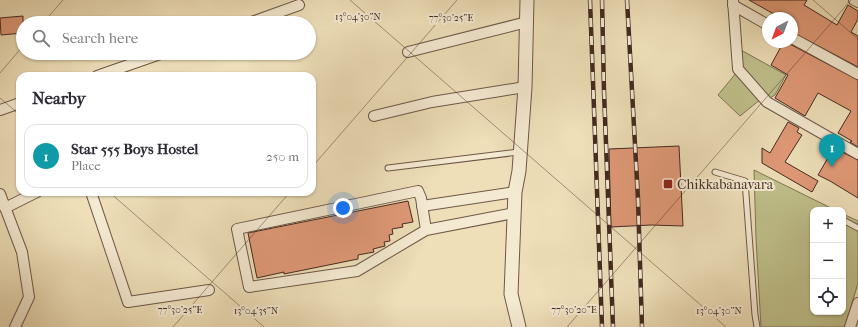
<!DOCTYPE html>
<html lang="en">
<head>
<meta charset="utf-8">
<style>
  body { margin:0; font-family:"IM FELL French Canon",serif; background:#f2f2f3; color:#2b2b33 }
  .controls { position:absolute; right:12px; bottom:12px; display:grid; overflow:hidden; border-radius:8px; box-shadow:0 1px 3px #0004 }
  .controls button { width:36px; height:36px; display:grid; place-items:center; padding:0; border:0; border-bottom:1px solid #e1e1e2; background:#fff; color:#2b2b33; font:20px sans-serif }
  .compass { position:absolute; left:762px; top:12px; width:36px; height:36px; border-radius:50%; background:#fff; box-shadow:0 1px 3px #0004; rotate:221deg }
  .you { position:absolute; left:343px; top:208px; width:14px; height:14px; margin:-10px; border:3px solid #fff; border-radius:50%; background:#1a73e8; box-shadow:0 0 0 6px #1a73e833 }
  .badge { display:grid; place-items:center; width:26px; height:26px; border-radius:50%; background:#8f2418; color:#fff; font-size:13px; font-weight:700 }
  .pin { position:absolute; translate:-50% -33px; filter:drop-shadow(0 1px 2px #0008) }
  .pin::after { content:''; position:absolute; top:21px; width:14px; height:12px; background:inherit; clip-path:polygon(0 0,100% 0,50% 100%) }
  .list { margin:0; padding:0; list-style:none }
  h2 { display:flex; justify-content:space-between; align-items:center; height:52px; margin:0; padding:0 16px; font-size:17px }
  h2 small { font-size:13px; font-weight:400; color:#7c7c81 }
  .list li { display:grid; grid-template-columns:26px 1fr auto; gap:12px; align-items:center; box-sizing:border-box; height:64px; margin:0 8px 8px; padding:0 8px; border:1px solid #e1e1e2; border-radius:12px }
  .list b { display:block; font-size:15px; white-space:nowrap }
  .list p { margin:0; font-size:13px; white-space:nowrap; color:#7c7c81 }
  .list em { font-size:13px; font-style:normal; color:#7c7c81 }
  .icon { flex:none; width:22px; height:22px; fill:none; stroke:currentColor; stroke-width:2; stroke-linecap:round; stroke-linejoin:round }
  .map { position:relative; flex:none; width:858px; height:327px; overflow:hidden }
  .search { position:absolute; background:#fff; box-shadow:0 1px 3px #0004; left:16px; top:16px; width:300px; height:44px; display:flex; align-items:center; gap:10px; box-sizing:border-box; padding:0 14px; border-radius:22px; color:#7c7c81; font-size:15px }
  .panel { position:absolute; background:#fff; box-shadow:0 1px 3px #0004; left:16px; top:72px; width:300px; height:124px; border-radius:12px }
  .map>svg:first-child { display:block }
</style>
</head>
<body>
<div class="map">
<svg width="858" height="327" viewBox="0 0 858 327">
  <rect width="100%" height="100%" fill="#eedfb9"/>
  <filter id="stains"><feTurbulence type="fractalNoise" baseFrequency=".005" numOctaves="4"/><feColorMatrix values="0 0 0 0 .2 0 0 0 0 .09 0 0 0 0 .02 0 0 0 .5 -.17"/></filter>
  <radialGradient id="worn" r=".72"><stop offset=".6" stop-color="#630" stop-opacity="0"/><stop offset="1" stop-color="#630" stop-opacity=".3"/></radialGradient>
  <g fill="#bfc08b" stroke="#817556">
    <path d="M739,49l47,26 -11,20 -7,4 -27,-31z"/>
    <path d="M737,72l24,27 -21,17 -22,-21z"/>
    <path d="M754,170l81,40h-22v102h30v-98l15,7v62l-13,44h-84l-5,-89z"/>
  </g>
  <g fill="#e09977" stroke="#432a21">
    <path d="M749,0h58l-3,5 33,20 11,-20 10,6v8l-7,13 7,4v31l-66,-35v-14h-11z"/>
    <path d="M23,16v17l-22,2 -1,-17z"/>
    <path d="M786,42l72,38v67l-8,-5 2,-1 -14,-8 13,-22 -33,-18 -13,23 -30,-18 13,-23 -17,-10 12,-22 2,1z"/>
    <path d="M788,122l11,6 -2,4 5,3 -17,27 33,19 -6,11 -50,-29v-15l8,5z"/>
    <path d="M679,146l4,80 -32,-1 -40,2 -2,-78z"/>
    <path d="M838,150l20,10v38l-28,-17 -12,-6 11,-19z"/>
    <path d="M408,201l5,21 -11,2 1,3 -11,2 1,5 -4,1 1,6 -6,1 1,4 -12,3 1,3 -16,3v4l-74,15v-2l-27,6 -9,-45z"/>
  </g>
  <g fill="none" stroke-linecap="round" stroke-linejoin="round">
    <g stroke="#6e5747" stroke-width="7">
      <g id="service">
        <path d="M388,168l131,-16"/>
        <path d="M715,172l30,9 10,134 2,12"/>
        <path d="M843,220l15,8"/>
      </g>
    </g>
    <g stroke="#6e5747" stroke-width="12">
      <g id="minor">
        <path d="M733,0l5,69 29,33 91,52"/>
        <path d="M854,0l4,2"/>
        <path d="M733,5l35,20"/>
        <path d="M249,23l50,-18"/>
        <path d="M792,38l66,36"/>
        <path d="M408,52l119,-30"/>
        <path d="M97,76l66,-23"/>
        <path d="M0,110l20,-7"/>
        <path d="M374,116l58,-14 93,-15"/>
        <path d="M91,192l37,110 81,-12"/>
        <path d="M0,194l22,58 7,45 -14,30"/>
        <path d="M422,206l93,-14"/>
        <path d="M5,208l32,-16"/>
        <path d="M426,230l-5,-32 -3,-7 -181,38 12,58 108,-16 69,-41 88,-17"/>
        <path d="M850,327l8,-24"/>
      </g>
    </g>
    <g stroke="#6e5747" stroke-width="15">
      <path id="tertiary" d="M519,327l-8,-33 4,-102 4,-21 6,-84 2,-87"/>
    </g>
    <use href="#service" stroke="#f4ead2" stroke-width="5"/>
    <use href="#minor" stroke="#f4ead2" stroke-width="10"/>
    <use href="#tertiary" stroke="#f4ead2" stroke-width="13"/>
    <g stroke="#432a21" stroke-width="4.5">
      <g id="rail">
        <path d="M590,0l12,327"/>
        <path d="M602,0l2,91 9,236"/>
        <path d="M627,0l11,199 4,128"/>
      </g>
    </g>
    <use href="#rail" stroke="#f4ead2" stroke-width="3" stroke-dasharray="9" stroke-linecap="butt"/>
  </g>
  <path fill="none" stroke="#432a21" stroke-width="1" stroke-opacity="0.45" d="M350,0l376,327M813,0l45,39M43,23l20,-23M0,73l23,-27M0,98l20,17M312,167l145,-167M109,192l155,135M173,327l117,-135M567,327l284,-327"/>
  <rect fill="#8f2418" stroke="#f4ead2" stroke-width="1.5" x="663" y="179" width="10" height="10" rx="2"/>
  <g text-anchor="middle" stroke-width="4" stroke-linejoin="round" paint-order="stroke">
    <g font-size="14" fill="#432a21" stroke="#f4ead2" text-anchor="start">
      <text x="677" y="189">Chikkabanavara</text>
    </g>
  </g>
  <g font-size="10" text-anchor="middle" fill="#432a21" stroke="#f4ead2" stroke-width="4" stroke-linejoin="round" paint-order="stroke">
    <text x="358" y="20">13°04'30"N</text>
    <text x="451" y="21">77°30'25"E</text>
    <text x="180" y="313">77°30'25"E</text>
    <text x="574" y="313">77°30'20"E</text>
    <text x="256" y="314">13°04'35"N</text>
    <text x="719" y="314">13°04'30"N</text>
  </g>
  <rect width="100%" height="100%" filter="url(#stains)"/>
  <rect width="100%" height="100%" fill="url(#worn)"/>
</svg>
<div class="controls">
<button>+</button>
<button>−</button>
<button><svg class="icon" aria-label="locate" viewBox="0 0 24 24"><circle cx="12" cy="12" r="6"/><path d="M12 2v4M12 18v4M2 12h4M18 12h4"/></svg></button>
</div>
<svg class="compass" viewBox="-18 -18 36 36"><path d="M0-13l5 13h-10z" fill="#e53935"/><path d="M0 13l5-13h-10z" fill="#7c7c81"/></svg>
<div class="you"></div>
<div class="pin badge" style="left:832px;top:167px;background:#0f9aa8">1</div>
<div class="search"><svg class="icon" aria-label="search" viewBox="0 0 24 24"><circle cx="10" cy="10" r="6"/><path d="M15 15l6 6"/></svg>Search here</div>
<section class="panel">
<h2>Nearby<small></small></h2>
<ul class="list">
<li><span class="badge" style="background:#0f9aa8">1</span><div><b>Star 555 Boys Hostel</b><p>Place</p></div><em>250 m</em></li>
</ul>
</section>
</div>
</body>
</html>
